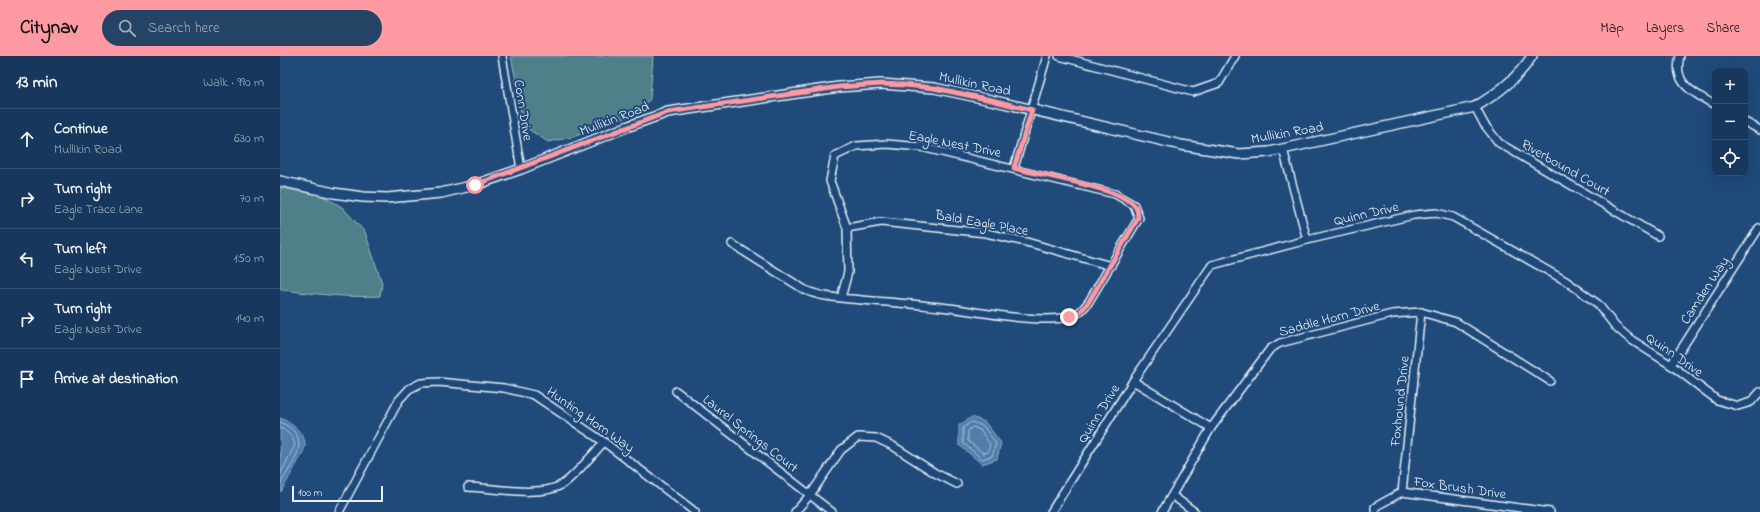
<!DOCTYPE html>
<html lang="en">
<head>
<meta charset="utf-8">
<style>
  body { margin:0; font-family:"Indie Flower",sans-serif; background:#244365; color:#f1f3f6 }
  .controls { position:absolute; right:12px; top:12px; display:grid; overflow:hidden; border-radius:8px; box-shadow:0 4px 16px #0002 }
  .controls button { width:36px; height:36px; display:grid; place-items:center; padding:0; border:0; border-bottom:1px solid #365272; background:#17385c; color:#f1f3f6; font:20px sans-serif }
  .scale { position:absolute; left:12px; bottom:10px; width:91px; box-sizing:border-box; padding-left:4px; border:2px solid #e8f1f8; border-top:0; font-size:11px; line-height:14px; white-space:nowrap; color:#e8f1f8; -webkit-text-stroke:3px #1f4a7a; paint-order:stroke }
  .stop { position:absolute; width:12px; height:12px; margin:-9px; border:3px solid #ff9aa2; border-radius:50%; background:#fff }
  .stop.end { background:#ff9aa2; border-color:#fff; box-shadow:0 1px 4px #0008 }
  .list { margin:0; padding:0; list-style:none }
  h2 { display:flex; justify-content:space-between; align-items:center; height:52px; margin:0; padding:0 16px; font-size:17px }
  h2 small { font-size:13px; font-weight:400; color:#9eacbb }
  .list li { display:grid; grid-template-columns:26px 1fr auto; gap:12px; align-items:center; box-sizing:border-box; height:60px; padding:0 16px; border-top:1px solid #365272 }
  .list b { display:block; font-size:15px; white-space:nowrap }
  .list p { margin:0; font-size:13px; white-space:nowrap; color:#9eacbb }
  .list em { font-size:13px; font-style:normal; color:#9eacbb }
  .icon { flex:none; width:22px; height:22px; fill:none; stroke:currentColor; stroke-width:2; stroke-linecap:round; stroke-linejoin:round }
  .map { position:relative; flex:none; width:1480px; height:456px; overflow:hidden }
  header { display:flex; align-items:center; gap:24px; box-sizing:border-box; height:56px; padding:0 20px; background:#ff9aa2; color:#111 }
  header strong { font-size:19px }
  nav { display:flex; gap:22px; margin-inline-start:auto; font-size:14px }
  .search { width:280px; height:36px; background:#244365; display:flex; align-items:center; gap:10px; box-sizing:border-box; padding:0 14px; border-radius:22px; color:#9eacbb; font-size:15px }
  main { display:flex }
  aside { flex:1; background:#17385c }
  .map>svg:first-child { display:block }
</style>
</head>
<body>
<header>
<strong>Citynav</strong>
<div class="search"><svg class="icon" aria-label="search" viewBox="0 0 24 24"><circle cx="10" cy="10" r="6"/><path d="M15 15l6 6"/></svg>Search here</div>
<nav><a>Map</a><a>Layers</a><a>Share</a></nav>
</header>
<main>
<aside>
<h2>13 min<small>Walk · 990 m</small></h2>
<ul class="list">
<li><svg class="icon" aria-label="ahead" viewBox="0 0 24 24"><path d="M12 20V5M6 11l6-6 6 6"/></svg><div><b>Continue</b><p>Mullikin Road</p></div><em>630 m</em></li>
<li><svg class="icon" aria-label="right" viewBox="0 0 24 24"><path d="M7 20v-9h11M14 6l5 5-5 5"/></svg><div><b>Turn right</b><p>Eagle Trace Lane</p></div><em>70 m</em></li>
<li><svg class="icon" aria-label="left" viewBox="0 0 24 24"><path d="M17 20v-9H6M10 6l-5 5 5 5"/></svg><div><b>Turn left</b><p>Eagle Nest Drive</p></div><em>150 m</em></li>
<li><svg class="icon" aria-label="right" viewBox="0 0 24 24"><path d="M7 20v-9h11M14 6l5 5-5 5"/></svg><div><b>Turn right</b><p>Eagle Nest Drive</p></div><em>140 m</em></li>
<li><svg class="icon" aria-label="arrive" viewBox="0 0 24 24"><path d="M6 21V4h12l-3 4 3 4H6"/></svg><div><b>Arrive at destination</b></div></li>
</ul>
</aside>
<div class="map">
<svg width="1480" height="456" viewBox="0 0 1480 456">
  <rect width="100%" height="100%" fill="#1f4a7a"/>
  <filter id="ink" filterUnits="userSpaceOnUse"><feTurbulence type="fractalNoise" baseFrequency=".025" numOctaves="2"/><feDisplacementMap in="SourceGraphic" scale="8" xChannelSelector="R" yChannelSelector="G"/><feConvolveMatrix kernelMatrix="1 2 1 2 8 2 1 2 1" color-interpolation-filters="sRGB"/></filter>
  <g filter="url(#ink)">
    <g fill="#507f89" stroke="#9cb8c0">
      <path d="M231,0h142l-3,43 -13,14 -64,24 -25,5 -26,-17 -3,-29z"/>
      <path d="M0,132l41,7 21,12 23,25 17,51 -2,13c-32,2 -65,-2 -97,-6l-3,-2z"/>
    </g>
    <g fill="#527daa" stroke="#8eabc9">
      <path d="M692,361l13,5 16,21 -4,16 -15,5 -23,-19v-20z"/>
      <path d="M0,362c10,4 27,16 25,29 -2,7 -19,36 -24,45z"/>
    </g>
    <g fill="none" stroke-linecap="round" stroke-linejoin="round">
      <g stroke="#acc3d9" stroke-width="1">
        <path d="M0,366c36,16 12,40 0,63"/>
        <path d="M692,366l11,4 13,17 -4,13 -10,3 -19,-16v-15z"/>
        <path d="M693,371l7,3 10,14 -2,8 -5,1 -15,-12v-10z"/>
        <path d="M0,372c6,2 14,10 15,17l-15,30"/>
      </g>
      <g stroke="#e8f1f8" stroke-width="10">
        <g id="minor">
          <path d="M222,0l19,113"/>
          <path d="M779,0l134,36 26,-9 16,-27"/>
          <path d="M1400,0c-8,28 14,37 35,49"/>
          <path d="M1195,51l9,17 15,19 159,93"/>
          <path d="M1465,66l15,8"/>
          <path d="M1003,93l24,91"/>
          <path d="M734,112l33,-112"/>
          <path d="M567,172l34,-6 105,11 44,10 81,23"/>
          <path d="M452,188l73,46c18,8 38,8 57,10 26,2 53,4 79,7 36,4 94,17 128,10 9,-2 13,-7 19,-14l51,-85 -5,-13 -19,-11 -194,-47 -34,-3 -31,2 -21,10 -5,25 17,47 1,44 -7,26"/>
          <path d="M1391,309l88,-137"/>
          <path d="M853,325l78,47"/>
          <path d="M396,335l156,121"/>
          <path d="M188,431c26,1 73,11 95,-3 11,-7 31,-31 41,-42"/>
          <path d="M1122,436l19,-180"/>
          <path d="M893,440l22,16"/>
          <path d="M59,456l60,-112 10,-11 12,-6 17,-1 66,6 30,7 70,47 91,70"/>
          <path d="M515,456l15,-17 31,-45 17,-13 18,1 17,8 42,27 22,11"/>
          <path d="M771,456l82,-131 79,-116 95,-25 107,-25 22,-2 17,4 113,64 32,23 17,22 15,13 41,26 46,35 21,6 13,-4 9,-10"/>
          <path d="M882,456l49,-84 59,-79 10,-6 112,-29 29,-2 35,10 94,59"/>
          <path d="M1095,456v-5l27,-15 148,20"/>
        </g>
      </g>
      <g stroke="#e8f1f8" stroke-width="12">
        <path id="tertiary" d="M0,125l54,12 29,4 24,1 54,-5 34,-8 46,-16 108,-43 39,-14 171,-25 42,-3 53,4 57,12 190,45 58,9 30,-2 206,-45c23,-14 43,-29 57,-51"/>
      </g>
      <use href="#minor" stroke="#1f4a7a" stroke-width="7"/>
      <use href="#tertiary" stroke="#1f4a7a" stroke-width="9"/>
    </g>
  </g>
  <g fill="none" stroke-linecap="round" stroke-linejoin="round" filter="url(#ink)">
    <path stroke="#ff9aa2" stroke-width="5" d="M195,129l193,-73 171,-25 42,-3 23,1 30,3 57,12 41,10 -18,58c27,7 102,20 119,36 4,3 5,10 5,14l-50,85 -8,9 -11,5"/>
  </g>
  <g text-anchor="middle" stroke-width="4" stroke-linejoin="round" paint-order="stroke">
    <g font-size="14" fill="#e8f1f8" stroke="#1f4a7a">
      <text transform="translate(695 27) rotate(12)" y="5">Mullikin Road</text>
      <text transform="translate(244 54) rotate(81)" y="5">Conn Drive</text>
      <text transform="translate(334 62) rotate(-21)" y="5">Mullikin Road</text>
      <text transform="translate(1007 76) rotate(-10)" y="5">Mullikin Road</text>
      <text transform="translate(675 87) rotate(11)" y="5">Eagle Nest Drive</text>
      <text transform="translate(1286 111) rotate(30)" y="5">Riverbound Court</text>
      <text transform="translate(1086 157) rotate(-13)" y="5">Quinn Drive</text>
      <text transform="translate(702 166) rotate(10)" y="5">Bald Eagle Place</text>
      <text transform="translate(1424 234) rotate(-57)" y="5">Camden Way</text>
      <text transform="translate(1049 262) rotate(-15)" y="5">Saddle Horn Drive</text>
      <text transform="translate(1395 298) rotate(35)" y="5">Quinn Drive</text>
      <text transform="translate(1119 345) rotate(-84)" y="5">Foxhound Drive</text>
      <text transform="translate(818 357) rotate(-58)" y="5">Quinn Drive</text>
      <text transform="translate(311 363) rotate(35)" y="5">Hunting Horn Way</text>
      <text transform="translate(471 377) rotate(38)" y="5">Laurel Springs Court</text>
      <text transform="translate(1180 431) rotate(8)" y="5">Fox Brush Drive</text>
    </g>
  </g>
</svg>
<div class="controls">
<button>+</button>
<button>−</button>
<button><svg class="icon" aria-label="locate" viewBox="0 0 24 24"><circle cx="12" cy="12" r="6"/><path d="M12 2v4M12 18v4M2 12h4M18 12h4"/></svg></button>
</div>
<div class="scale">100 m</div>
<div class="stop" style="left:195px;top:129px"></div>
<div class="stop end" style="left:789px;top:261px"></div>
</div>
</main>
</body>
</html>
